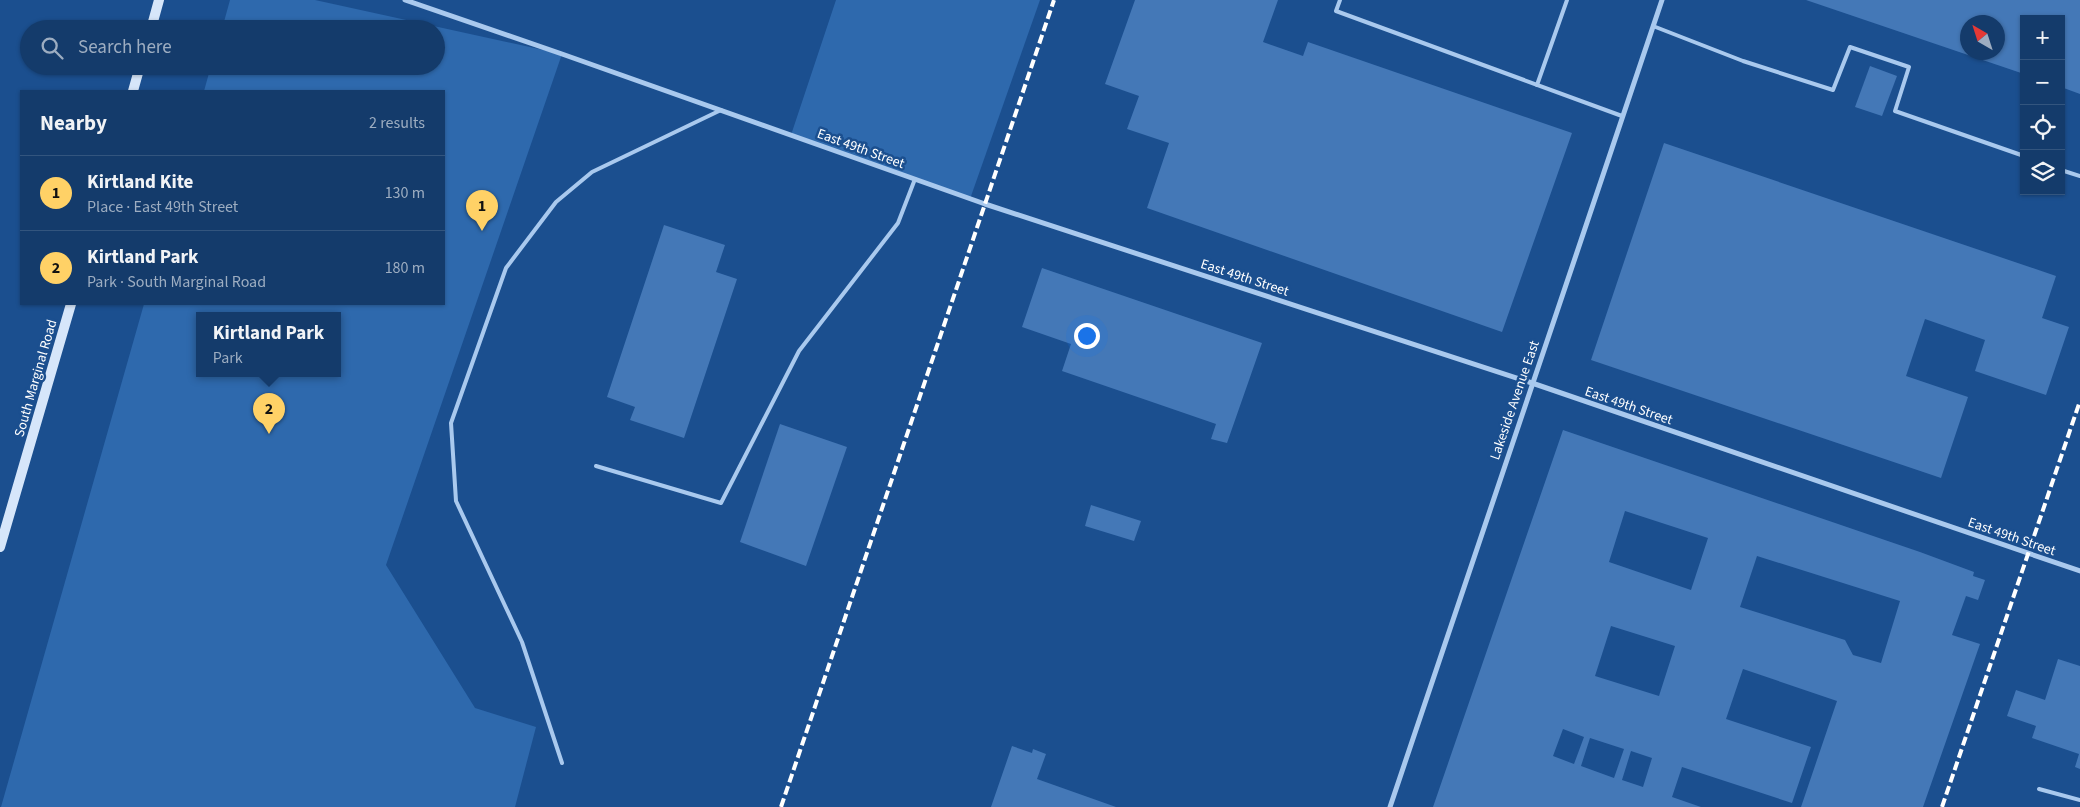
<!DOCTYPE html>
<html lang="en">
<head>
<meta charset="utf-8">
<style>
  body { margin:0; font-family:"Source Sans 3",sans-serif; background:#214673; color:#f1f3f6 }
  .controls { position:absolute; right:15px; top:15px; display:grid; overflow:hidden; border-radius:0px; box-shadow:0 1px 4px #0004 }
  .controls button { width:45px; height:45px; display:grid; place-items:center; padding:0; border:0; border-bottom:1px solid #33557e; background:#143b6b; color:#f1f3f6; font:25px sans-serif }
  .compass { position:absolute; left:1960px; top:15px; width:45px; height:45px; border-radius:50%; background:#143b6b; box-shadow:0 1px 4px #0004; rotate:321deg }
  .you { position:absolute; left:1086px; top:335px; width:18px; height:18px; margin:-12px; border:4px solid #fff; border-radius:50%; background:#1a73e8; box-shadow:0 0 0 8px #1a73e833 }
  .badge { display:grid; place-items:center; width:32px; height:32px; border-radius:50%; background:#ffd166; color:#111; font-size:16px; font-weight:700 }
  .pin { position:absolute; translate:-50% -41px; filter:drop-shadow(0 1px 2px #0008) }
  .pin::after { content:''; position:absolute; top:26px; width:18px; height:15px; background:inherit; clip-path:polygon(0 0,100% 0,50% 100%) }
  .popup { position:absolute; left:196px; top:312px; width:145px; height:65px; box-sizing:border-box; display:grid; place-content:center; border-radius:0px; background:#143b6b; filter:drop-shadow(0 1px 4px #0005); font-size:16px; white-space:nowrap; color:#9dadc1 }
  .popup b { font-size:19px; color:#f1f3f6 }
  .popup::after { content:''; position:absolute; left:50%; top:100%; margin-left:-10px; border:10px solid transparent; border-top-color:#143b6b }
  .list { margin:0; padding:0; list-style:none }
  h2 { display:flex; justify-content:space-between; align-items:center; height:65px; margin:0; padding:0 20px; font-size:21px }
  h2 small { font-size:16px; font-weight:400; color:#9dadc1 }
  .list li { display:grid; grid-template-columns:32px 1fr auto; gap:15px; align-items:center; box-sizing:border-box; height:75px; padding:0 20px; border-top:1px solid #33557e }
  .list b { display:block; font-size:19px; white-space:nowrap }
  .list p { margin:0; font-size:16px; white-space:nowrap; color:#9dadc1 }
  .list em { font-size:16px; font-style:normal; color:#9dadc1 }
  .icon { flex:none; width:28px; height:28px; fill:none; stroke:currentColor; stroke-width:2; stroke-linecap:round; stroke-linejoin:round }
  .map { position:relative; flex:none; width:2080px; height:807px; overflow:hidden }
  .search { position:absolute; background:#143b6b; box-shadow:0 1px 4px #0004; left:20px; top:20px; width:425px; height:55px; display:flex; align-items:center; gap:12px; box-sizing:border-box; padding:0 18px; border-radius:28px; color:#9dadc1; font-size:19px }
  .panel { position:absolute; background:#143b6b; box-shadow:0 1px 4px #0004; left:20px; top:90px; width:425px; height:215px; border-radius:0px }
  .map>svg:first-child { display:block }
</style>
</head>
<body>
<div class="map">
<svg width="2080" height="807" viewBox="0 0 2080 807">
  <rect width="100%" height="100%" fill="#1b4f8f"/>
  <g fill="#2e69ad" fill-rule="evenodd">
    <path d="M230,0h85l247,54 -176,511 89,143 61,19 -21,80h-514l143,-503h300v-213h-240l7,-25h225v-37h-214zM200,315h138v58h-138z"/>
    <path d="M836,0h204l-70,199 -179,-64z"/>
  </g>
  <g fill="#4478b7" fill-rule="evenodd">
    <path d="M1135,0h143l-15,42 40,14 5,-14 264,91 -70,199 -355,-124 22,-65 -42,-14 12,-33 -34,-12z"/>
    <path d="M1806,0h274v94l-19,-7v-68h-37v55zM1968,22h30v30h-30z"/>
    <path d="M1870,66l27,10 -15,40 -27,-9z"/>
    <path d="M1664,143l392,133 -14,42 27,9 -23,68 -71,-24 10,-31 -60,-21 -19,57 62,21 -27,81 -350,-118z"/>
    <path d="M664,225l61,20 -9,27 21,7 -53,159 -54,-18 5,-13 -28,-10z"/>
    <path d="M1042,268l220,75 -35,100 -16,-4 5,-15 -154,-53 9,-27 -49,-17z"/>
    <path d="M780,424l67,23 -41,119 -66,-24z"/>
    <path d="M1563,430l357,122 54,20 -1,4 12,4 -7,20 -12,-4 -14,39 28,9 -57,163h-122l36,-106 -94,-32 -17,50 85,28 -19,56 -110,-36 -10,30 29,10h-268zM1625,511l83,27 -17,52 -82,-28zM1757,556l143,45 -19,62 -28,-8 -8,-15 -105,-33zM1611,626l64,20 -16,50 -64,-20zM1563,729l21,8 -10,27 -21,-8zM1590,738l34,11 -10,29 -33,-12zM1631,751l21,7 -9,29 -21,-7z"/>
    <path d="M1091,505l50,16 -7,20 -49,-15z"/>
    <path d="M2058,659l22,7v103l-5,-2 4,-13 -47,-16 4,-12 -29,-10 9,-26 29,10z"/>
    <path d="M1012,746l20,7 1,-4 13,5 -9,25 79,28h-125z"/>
  </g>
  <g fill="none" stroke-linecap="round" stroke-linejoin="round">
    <g stroke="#a9c9ee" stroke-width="4">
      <path d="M1340,0l-4,11 286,105"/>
      <path d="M1653,26l90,35 90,29 17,-43 59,20 -14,44 129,45"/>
      <path d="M1537,85l30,-85"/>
      <path d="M2061,170l19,6"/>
      <path d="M596,466l125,37 78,-152 99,-128 17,-44"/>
      <path d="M562,763l-40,-121 -66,-141 -5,-78 55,-155 50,-66 36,-30 129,-62"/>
      <path d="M2039,789l41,11"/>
    </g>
    <g stroke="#a9c9ee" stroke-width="5">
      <path d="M405,0l157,54 423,150 547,179 548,188"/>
      <path d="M1390,807l272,-807"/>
    </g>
    <g stroke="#d6e6fa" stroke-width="10">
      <path d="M151,29l8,-29"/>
      <path d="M133,91l7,-25"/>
      <path d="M0,547l71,-243"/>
    </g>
    <g stroke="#fff" stroke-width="4" stroke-dasharray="9 4" stroke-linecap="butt">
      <path d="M781,807l273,-807"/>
      <path d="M1942,807l138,-406"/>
    </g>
  </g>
  <g text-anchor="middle" stroke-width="5" stroke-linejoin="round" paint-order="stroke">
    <g font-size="14" fill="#fff" stroke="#1b4f8f">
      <text transform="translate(861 148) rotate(20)" y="5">East 49th Street</text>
      <text transform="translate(1245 277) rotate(18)" y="5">East 49th Street</text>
      <text transform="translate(35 378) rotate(-74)" y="5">South Marginal Road</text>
      <text transform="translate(1514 400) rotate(-71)" y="5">Lakeside Avenue East</text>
      <text transform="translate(1629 405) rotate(19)" y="5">East 49th Street</text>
      <text transform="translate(2012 536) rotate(19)" y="5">East 49th Street</text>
    </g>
  </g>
</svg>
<div class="controls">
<button>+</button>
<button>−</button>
<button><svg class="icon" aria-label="locate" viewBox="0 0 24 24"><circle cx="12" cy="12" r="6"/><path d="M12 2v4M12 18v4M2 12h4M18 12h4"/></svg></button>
<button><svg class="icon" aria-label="layers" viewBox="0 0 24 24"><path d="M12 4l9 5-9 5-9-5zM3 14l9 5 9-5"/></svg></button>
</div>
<svg class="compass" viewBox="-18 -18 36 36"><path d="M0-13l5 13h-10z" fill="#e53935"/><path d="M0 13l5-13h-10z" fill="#9dadc1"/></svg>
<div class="you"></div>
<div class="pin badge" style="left:482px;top:231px">1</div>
<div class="pin badge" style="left:269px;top:434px">2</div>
<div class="popup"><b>Kirtland Park</b>Park</div>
<div class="search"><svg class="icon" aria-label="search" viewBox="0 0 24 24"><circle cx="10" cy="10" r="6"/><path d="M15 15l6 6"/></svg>Search here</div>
<section class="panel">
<h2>Nearby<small>2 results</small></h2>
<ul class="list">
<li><span class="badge">1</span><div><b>Kirtland Kite</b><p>Place · East 49th Street</p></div><em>130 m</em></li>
<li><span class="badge">2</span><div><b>Kirtland Park</b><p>Park · South Marginal Road</p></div><em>180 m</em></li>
</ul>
</section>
</div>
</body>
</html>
